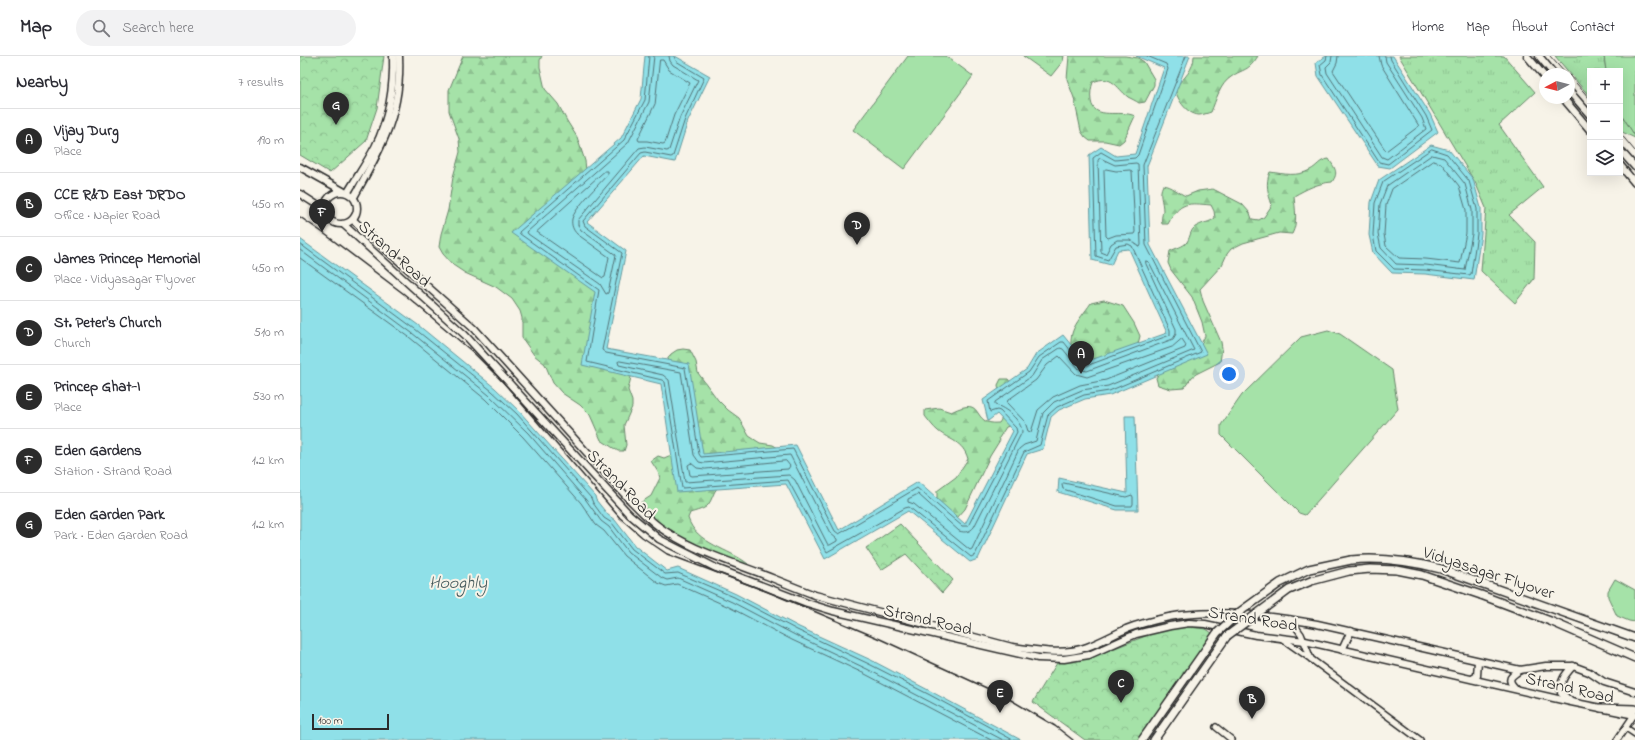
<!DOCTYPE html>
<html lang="en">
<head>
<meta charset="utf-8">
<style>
  body { margin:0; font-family:"Indie Flower",sans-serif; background:#f2f2f3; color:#2b2b33 }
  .controls { position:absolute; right:12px; top:12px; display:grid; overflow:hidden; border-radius:0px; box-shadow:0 4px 16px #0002 }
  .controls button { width:36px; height:36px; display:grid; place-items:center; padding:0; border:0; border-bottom:1px solid #e1e1e2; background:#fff; color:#2b2b33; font:20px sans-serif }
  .compass { position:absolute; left:1239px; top:12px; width:36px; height:36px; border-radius:50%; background:#fff; box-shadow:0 4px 16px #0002; rotate:263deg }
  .scale { position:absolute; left:12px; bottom:10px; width:77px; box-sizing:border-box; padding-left:4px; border:2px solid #2b2b2b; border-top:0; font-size:11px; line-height:14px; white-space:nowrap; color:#2b2b2b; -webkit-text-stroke:3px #f7f3e8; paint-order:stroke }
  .you { position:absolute; left:929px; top:318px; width:14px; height:14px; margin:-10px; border:3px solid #fff; border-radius:50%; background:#1a73e8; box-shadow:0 0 0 6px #1a73e833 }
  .badge { display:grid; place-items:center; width:26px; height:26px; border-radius:50%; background:#2b2b2b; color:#fff; font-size:13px; font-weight:700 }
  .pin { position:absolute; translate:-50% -33px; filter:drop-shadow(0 1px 2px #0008) }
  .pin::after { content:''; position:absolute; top:21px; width:14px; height:12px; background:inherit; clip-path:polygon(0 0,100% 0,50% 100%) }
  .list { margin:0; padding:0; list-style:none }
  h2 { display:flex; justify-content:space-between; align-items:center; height:52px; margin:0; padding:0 16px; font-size:17px }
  h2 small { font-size:13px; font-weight:400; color:#7c7c81 }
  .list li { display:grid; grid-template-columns:26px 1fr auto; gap:12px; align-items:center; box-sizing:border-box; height:64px; padding:0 16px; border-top:1px solid #e1e1e2 }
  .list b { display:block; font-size:15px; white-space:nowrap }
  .list p { margin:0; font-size:13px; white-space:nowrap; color:#7c7c81 }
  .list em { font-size:13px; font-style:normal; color:#7c7c81 }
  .icon { flex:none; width:22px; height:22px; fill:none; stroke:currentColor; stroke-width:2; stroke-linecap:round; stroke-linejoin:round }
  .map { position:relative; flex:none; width:1335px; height:684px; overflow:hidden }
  header { display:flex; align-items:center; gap:24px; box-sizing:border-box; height:56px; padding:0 20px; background:#fff; border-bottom:1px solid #e1e1e2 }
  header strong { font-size:19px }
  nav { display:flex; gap:22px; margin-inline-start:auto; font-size:14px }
  .search { width:280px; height:36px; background:#f2f2f3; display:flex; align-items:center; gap:10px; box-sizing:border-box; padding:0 14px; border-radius:22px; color:#7c7c81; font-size:15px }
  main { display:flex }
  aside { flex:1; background:#fff }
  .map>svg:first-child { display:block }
</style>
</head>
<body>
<header>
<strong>Map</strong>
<div class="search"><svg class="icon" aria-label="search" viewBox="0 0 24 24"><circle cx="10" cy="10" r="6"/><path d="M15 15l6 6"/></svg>Search here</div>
<nav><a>Home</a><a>Map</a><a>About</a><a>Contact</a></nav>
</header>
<main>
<aside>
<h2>Nearby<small>7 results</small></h2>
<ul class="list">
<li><span class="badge">A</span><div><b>Vijay Durg</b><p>Place</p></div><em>190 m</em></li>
<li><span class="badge">B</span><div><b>CCE R&amp;D East DRDO</b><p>Office · Napier Road</p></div><em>450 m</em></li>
<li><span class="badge">C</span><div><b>James Princep Memorial</b><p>Place · Vidyasagar Flyover</p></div><em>450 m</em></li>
<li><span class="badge">D</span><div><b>St. Peter's Church</b><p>Church</p></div><em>510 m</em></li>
<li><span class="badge">E</span><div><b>Princep Ghat-I</b><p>Place</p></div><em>530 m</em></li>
<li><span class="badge">F</span><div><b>Eden Gardens</b><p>Station · Strand Road</p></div><em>1.2 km</em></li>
<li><span class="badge">G</span><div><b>Eden Garden Park</b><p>Park · Eden Garden Road</p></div><em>1.2 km</em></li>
</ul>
</aside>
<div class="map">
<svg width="1335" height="684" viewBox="0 0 1335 684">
  <defs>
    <pattern id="grass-tufts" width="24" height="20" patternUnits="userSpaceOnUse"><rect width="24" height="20" fill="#a5e2a8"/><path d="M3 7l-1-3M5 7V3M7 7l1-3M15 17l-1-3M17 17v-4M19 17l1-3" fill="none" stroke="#8ec291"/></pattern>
    <pattern id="forest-firs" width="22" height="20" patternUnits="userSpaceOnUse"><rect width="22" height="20" fill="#a5e2a8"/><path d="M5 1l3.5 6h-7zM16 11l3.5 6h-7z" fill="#8ec291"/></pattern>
    <pattern id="park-crowns" width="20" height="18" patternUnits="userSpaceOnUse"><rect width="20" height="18" fill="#a5e2a8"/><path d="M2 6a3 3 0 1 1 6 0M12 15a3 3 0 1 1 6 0" fill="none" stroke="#8ec291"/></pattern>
  </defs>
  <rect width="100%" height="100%" fill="#f7f3e8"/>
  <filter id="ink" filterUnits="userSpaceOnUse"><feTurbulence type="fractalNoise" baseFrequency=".025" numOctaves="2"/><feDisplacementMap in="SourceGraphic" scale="8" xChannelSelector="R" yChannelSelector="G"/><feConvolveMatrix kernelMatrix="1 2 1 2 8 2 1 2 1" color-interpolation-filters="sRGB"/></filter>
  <g filter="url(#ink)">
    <g fill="url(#grass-tufts)" stroke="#68866a">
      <path d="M723,0h41l-1,5 -12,15z"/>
      <path d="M1099,0h105l31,36 -36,33 44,62 -34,28 26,27 -1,37 -19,24 -34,-32 5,-63 -10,-24z"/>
      <path d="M1255,0h49l2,15h-16v26z"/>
      <path d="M1320,56l15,24v2l-15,-7z"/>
    </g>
    <g fill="url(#forest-firs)" stroke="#68866a">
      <path d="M163,0h79l-2,4v7l5,22 13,15 9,17 10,16 8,24 2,19 -11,31 20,29 3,109 31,22 1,6 -3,13 4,11v6l-8,18 2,20 -2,6h-6l-17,-11 -11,-25 -10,-10 -18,-12 -9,-10 -8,-19 -11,-9 -12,-17v-20l-2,-7 -8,-12 -16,-12 -31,-14 -12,-8 -10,-11 -4,-7 2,-13 7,-24 5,-33 7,-25 -1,-13 -10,-28v-21z"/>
      <path d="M769,0h56l13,2 6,4 10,17v6l-9,17 -6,1c-3,-2 -7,-4 -11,-6 -12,-10 -16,-23 -35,-15 -2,6 -3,12 -2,19 3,20 29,8 44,15l-11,24 -5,4 -14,-3h-15l-5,-4 -4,-6 -7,-33 -7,-19z"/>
      <path d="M894,0h64c-10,16 -14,12 -27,21 -11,7 -15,23 -20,35 -3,1 -9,3 -12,3 -13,-1 -23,-17 -24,-28 9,-8 19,-18 19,-31z"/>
      <path d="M1029,103c6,10 10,13 3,23 -14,1 -26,7 -38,14 1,13 4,27 -2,38l-13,-1 -36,10 -12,6 -4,5 -5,11 -22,24 3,12 18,41 1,6 -2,14 -24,12 -4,3 -8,11 -13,1 -13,-4 -2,-7 3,-5 39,-26 4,-5 3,-6 -3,-14 -10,-25 -21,-27 -3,-7 2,-12c6,-3 13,-4 17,-9 4,-6 3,-13 10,-16 7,-4 12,-3 18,-8l-1,-7 -3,-6c-23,-2 -31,-4 -43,19h-6c-1,-6 0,-8 1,-13 0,-11 -5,-16 0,-26 10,1 15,8 23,11l12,-5 15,-2 29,15 8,9 2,6 7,1 5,-3 8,-12c-4,-12 -7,-21 -2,-33 14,2 27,5 40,-2 8,-4 9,-10 19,-11z"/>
      <path d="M804,244l19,6 11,17 6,13 -3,12 -37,12 -27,-5c-7,-24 5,-33 18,-52z"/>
      <path d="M383,293l7,1 6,12 2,11 20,27 10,10 11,8 10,18 11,7 13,2 12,7 -68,36c-4,5 -5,12 -9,17 -3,4 -12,6 -18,8l-2,5c8,26 42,31 60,46l-1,7 -6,-1 -57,-27 -42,-33 -2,-7 11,-7 9,-18 -2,-6 -7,-11 7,-5 6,2 12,-5 -10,-80 1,-13 4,-6 6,-4z"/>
      <path d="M701,323h7l20,26 -15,20 -7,2 -7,11 1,2 -10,16 -25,53 -8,9 -7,-1 -13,-19v-7l19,-14 12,-18c-5,-18 -19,-19 -30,-28 -5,-4 -9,-10 -13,-15v-6l14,-2 12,4c36,-18 18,14 48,11 8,-11 1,-25 -1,-38z"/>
    </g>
    <g fill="url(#park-crowns)" stroke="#68866a">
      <path d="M0,0h84l-7,52 -11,33 -36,32 -30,-18z"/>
      <path d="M600,468l53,56 -11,13 -36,-39 -25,16 -15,-22z"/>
      <path d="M889,571l17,2 6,4 -74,107h-53l-52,-38 24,-39 30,-4 79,-31z"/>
    </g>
    <g fill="#a5e2a8" stroke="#68866a">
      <path d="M608,0h38l27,20 -69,93 -51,-39z"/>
      <path d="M1304,0h31v80l-15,-24v-41h-14z"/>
      <path d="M1028,274l12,4 52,36 6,39 -93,106 -6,-2 -78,-78v-10l21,-30 59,-58z"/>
      <path d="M1315,523l20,11v32l-6,-1 -12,-5 -9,-19v-6z"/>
    </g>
    <g fill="#8fe0e8" stroke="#67989c">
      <path d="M345,0h30l35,20 -22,45 -13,41 -31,-6 -57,66 39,29 -20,98 83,15 14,90 93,-9 43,85 79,-48 47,42 48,-93 -16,-17 -9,7 -5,-21 44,-31 9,-15 27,-19 22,27 82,-29 -38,-84 -11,1 -7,15 -19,-5 -3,-105 12,-8 15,9 19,-2 29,-86 -28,-12h54l-43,110 3,79 57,109 -97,41 -25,4 -26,11 -8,7 -8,32 -16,5 -49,105 -8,3 -62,-51 -83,48 -39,-75 -109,8 -16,-108 -79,-19 13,-73 -84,-59 110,-95 20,-39z"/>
      <path d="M1026,0h67l37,58 8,18 -48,36 -12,-2 -60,-90 -2,-13z"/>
      <path d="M1131,89l18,5 24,29 8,29v26l-7,46 -49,-6 -33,-1 -19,-20 -4,-18 2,-33 8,-22z"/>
      <path d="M0,183l118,86 77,63 24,23 76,85 1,4 12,15 7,5 20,26 32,25 11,-3 58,26 63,33 72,33 61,32 89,48h-721z"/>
      <path d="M825,360h10l3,94h-21l-59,-18 1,-14 68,15z"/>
    </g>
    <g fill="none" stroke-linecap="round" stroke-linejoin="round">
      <g stroke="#537377" stroke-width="1">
        <path d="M349,0l-4,44 -21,40 -105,92 1,2 79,56 -12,72 75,18 3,2 17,106 106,-8 39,72 78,-44 4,-1 62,50 4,-2 49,-103 16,-7 8,-30 9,-8 27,-12 25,-4 92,-39 -55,-107 -3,-80 43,-109"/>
        <path d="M354,0l-5,46 -21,41 -101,89 1,2 72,50 6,10 2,-1 8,-38 -35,-25 -3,-5v-5l61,-72 6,-1 22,4 2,-1 11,-33 18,-37 -25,-15 -3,-4 -1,-5"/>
        <path d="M374,0l2,5 28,17 -19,41 -12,37 -2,1 -26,-5 -4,1 -58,68 2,5 37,27 -20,97 4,3 79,15 14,86 2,3 92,-8 42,82 4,3 78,-46 45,38h6l49,-94 -1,-4 -16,-17 -3,-1 -7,2 -2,-11 41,-29 10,-15 22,-15h3l18,23 4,1 84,-31v-5l-38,-84 -4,-2 -12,2 -8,14 -12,-4 -3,-98 8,-6 14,8 20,-2 3,-3 30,-86 -2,-5 -19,-8"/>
        <path d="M1027,0l-1,4 -6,5 2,10 57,87 9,2 44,-34 -6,-14 -35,-56 -1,-4"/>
        <path d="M1032,0l-1,6 -5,5 1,6 55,84 5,2 39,-30 -4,-11 -36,-56 -1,-6"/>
        <path d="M1038,0l-1,7 -4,8 53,80 33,-25 -38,-61 -2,-9"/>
        <path d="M360,4h3l6,10 21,13 -16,32 -9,28 -2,1 -16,-3h-8l-1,-2 17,-35z"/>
        <path d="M1132,93l15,5 22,27 8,28v25l-6,40 -2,1 -44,-5 -31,-1 -18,-18 -3,-16 2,-32 8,-21z"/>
        <path d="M1132,99l12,3 21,26 7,26v24l-7,36 -39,-5 -30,-1 -15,-16 -3,-14 2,-30 7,-18z"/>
        <path d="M800,102l15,7 21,-2 2,1 3,81 -1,2 -10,-7h-13l-6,4 -5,10 -5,-2 -3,-91z"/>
        <path d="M1133,105l8,2 18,23 7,24v23l-6,30 -34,-4 -27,-1 -13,-12 -2,-12 2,-29 6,-16z"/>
        <path d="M806,113l10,2 14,-1 2,1 3,61 -1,2 -18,1 -8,3 -2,-2 -2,-65z"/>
        <path d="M305,115h3v3c-8,9 -34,35 -36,45 -1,6 1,11 5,15l32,23 -4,20 -2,1 -66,-46z"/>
        <path d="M0,188l115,85 77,62 25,23 74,84 2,5 11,15 8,5 20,26 33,25 13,-1 56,24 63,33 72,34 61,31 83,45"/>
        <path d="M0,194l112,83 77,62 39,38 58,67 15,21 8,6 19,25 34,26 5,2 11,-2 54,24 63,33 72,34 136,71"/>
        <path d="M0,202l109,79 76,62 38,38 58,66 15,22 8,6 20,25 34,27 8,3 11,-2 52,23 63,33 73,34 126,66"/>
        <path d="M846,205l3,1 45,88 -86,36 -26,4 -28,12 -11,11 -7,28 -12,4 -5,4 -47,100 -2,1 -56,-46 -6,-2v-3l10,-5 41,37c6,2 11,1 15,-4l48,-95c0,-11 -17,-25 -27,-27v-3l37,-26 10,-16 18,-12 3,1 16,20 8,2 86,-32 3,-5v-5l-30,-65z"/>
        <path d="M882,283l4,6 -1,3 -79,32 -26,5 -27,12 -15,13 -7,22 -3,-1 -3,-9 -18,-19 1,-3 28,-20 11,-15 12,-9 17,18 11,3 85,-30z"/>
        <path d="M320,305l61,11 13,83 5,7 5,1 86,-8 40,78 7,6v2l-7,4h-2l-33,-65 -6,-5 -104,7 -16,-102 -6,-5 -44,-10 -1,-3z"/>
        <path d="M486,405l4,5 -2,3 -96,7 -2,-1 -2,-10 3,-2 6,5 8,1z"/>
        <path d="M764,427l62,14 6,-2 1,2v7l-1,2h-15l-54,-17 -1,-4z"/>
      </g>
      <g stroke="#2b2b2b" stroke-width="8">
        <g id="minor">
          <path d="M990,563l11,15 10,25"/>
          <path d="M981,582l30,21 109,81"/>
          <path d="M916,671l16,13"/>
          <path d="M1326,672l9,6"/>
          <path d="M1317,684l17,-25"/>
        </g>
      </g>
      <g stroke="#2b2b2b" stroke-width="9">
        <g id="major">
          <path d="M1227,0l18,21"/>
          <path d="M1239,0l15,18"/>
          <path d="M1269,35l21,24"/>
          <path d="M1263,42l27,32"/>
          <path d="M1320,94l15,17"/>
          <path d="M1320,109l15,18"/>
          <path d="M0,111l43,24"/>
          <circle cx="41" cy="152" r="16"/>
          <path d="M48,136c9,-15 19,-30 27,-45 14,-27 19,-61 18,-91"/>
          <path d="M0,138l25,16"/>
          <path d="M54,141c27,-49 48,-83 45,-141"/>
          <path d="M53,164l121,108 154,170c13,13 26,27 42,36 27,17 58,27 87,38 20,8 39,16 58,23l197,52c24,3 51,9 75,0 13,-5 26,-12 39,-18 13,-5 29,-9 43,-12 44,-8 104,-1 148,7l203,46 26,-4h27l16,6 15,10 31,10"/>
          <path d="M43,168l122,111 164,179 30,25 57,29 91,35 26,8 205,47 26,1 25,-4 47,-21 34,-8 19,-3 16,1 51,11 49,6 266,61 64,13"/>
          <path d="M1042,594l9,-19"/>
          <path d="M1172,623l5,-3 1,-15"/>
          <path d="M1215,632c-9,-9 -4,-12 5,-18"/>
          <path d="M1270,645l-9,-8c-1,-13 4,-18 12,-27"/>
        </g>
      </g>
      <g stroke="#2b2b2b" stroke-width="10">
        <g id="highway">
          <path d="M1051,504c31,-3 59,1 90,9l194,69"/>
          <path d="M1181,539l69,26 85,37"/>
          <path d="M1301,652l34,1"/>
          <path d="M854,684l73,-104"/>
        </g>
      </g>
      <use href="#minor" stroke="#f7f3e8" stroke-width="5"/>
      <use href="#major" stroke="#f7f3e8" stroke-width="6"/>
      <use href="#highway" stroke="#f7f3e8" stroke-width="7"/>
      <g stroke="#2b2b2b" stroke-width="1">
        <path d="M1250,0l16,18"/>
        <path d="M1269,19l21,24"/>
        <path d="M1320,77l15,18"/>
      </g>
      <path stroke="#2b2b2b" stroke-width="1.5" d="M0,161l22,15 82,62 70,59 30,30 116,135 22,19 25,17 99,37 114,48 124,57 51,30 18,14"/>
      <g stroke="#2b2b2b" stroke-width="10" stroke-linecap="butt">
        <g id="highway-bridge">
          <path d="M927,580l62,-46 22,-9 38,-10 21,-2 27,1 25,5 59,20"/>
          <path d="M842,684l75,-107 24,-22 39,-28 29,-14 42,-9"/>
        </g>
      </g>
      <use href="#highway-bridge" stroke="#f7f3e8" stroke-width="7"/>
    </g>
  </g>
  <g text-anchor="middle" stroke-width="4" stroke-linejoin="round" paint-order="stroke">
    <g font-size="17" fill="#2b2b2b" stroke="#f7f3e8">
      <text transform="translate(95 197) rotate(42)" y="6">Strand Road</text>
      <text transform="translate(322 428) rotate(46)" y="6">Strand Road</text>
      <text transform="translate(1189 516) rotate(18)" y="6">Vidyasagar Flyover</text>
      <text transform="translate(953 562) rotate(9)" y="6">Strand Road</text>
      <text transform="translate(628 563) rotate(13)" y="6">Strand Road</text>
      <text transform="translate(1270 631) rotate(13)" y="6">Strand Road</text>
    </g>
    <g font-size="18" font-style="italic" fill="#44585a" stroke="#f7f3e8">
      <text x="158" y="532">Hooghly</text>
    </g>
  </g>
</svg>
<div class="controls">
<button>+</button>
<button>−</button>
<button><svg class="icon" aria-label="layers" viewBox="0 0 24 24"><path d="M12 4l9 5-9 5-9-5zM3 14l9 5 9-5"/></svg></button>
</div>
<svg class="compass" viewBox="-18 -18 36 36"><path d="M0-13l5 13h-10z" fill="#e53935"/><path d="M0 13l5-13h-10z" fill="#7c7c81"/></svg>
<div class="scale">100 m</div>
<div class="you"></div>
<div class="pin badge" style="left:781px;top:318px">A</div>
<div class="pin badge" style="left:952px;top:663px">B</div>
<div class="pin badge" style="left:821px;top:647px">C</div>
<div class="pin badge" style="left:557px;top:189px">D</div>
<div class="pin badge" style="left:700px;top:657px">E</div>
<div class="pin badge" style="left:22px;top:176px">F</div>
<div class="pin badge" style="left:36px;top:69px">G</div>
</div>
</main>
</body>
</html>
